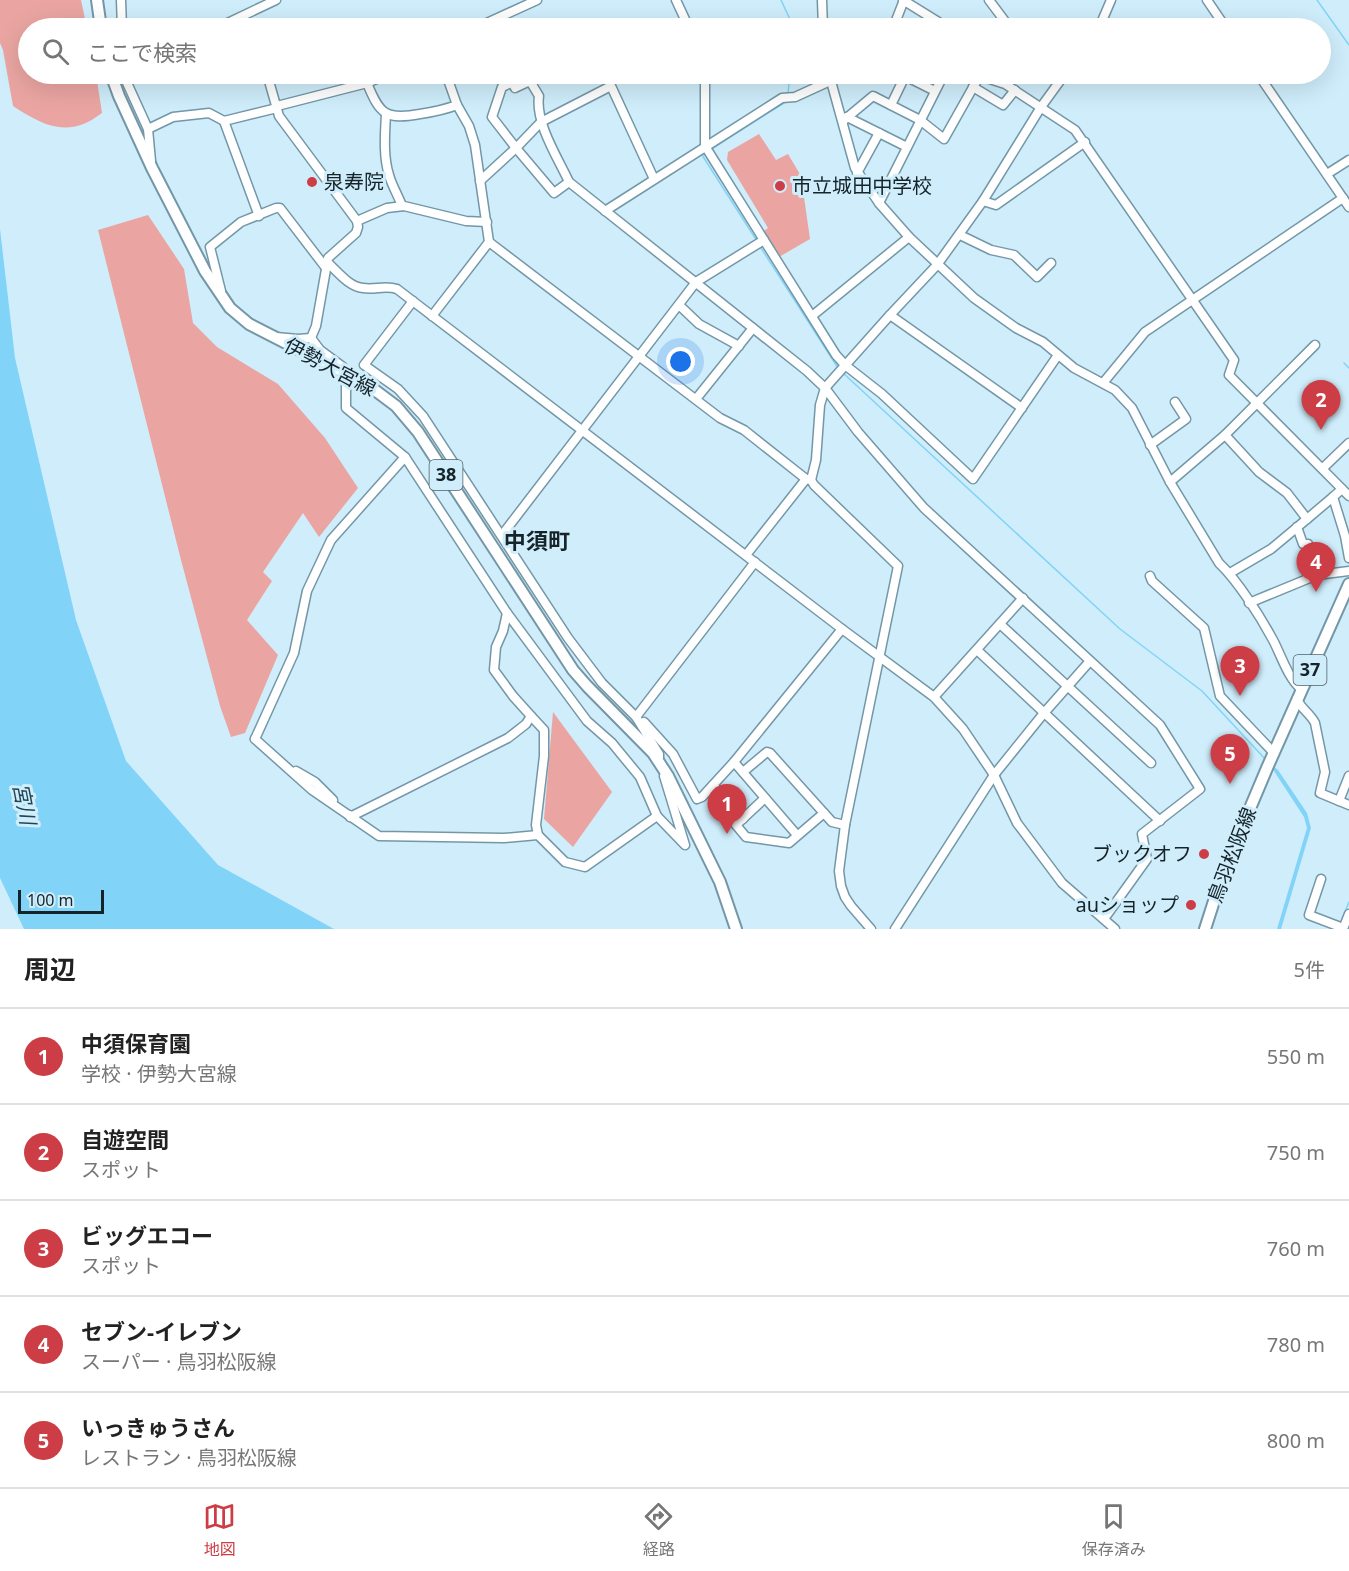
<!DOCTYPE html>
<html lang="ja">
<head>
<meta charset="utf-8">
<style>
  body { margin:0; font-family:"Noto Sans","Noto Sans JP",sans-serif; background:#f2f2f2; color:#222 }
  .scale { position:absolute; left:18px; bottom:15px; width:86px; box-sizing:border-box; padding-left:6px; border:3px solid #16242a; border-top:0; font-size:16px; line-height:21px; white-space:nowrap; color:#16242a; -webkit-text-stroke:4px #cfedfb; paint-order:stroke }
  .you { position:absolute; left:681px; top:362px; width:21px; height:21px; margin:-15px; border:4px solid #fff; border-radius:50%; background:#1a73e8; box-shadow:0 0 0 9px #1a73e833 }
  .badge { display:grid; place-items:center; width:39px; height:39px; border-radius:50%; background:#cd3d45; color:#fff; font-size:20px; font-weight:700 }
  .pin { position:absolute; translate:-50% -50px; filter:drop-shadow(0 2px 3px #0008) }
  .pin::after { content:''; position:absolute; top:32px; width:21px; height:18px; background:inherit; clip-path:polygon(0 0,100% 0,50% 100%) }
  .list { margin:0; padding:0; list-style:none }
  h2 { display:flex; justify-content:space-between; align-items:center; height:78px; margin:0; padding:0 24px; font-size:26px }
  h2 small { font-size:20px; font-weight:400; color:#767676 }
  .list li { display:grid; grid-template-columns:39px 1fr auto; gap:18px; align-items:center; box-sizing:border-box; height:96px; padding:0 24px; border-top:2px solid #e0e0e0 }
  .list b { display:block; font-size:22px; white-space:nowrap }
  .list p { margin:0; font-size:20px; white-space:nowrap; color:#767676 }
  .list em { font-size:20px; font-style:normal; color:#767676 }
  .icon { flex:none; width:33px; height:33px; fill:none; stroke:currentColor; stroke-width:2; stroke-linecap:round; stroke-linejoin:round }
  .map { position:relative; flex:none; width:1349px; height:929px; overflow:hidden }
  .search { position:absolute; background:#fff; box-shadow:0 6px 24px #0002; left:18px; right:18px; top:18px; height:66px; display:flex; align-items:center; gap:15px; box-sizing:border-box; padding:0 21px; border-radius:33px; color:#767676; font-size:22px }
  .sheet { height:558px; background:#fff }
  nav { display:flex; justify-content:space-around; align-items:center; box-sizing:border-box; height:84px; border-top:2px solid #e0e0e0; background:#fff; font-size:16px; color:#767676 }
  nav a { display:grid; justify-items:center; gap:3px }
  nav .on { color:#cd3d45 }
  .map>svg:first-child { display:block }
</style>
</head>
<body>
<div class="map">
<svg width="1349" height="929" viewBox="0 0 1349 929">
  <rect width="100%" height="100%" fill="#cfedfb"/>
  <g fill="#eaa5a2">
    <path d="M0,0h81l6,28h-59v46h68l6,39c-34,26 -58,13 -89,-7l-10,-56 -3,-7z"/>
    <path d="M759,134l17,26 12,-6 13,22 9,63 -31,18 -15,-26 4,-3 -41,-68 1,-8z"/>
    <path d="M148,215l36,54 9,54 24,24 61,37 47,54 33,50 -39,49 -16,-24 -40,59 9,9 -25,39 31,35 -33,78 -14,4 -11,-31 -39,-146 -83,-330z"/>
    <path d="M553,712l59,80 -39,55 -29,-28z"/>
  </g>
  <g fill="#81d4f7">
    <path d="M0,229l15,129 61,262 50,141 92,104 116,64h-310l-24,-51z"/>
    <path d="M1273,766l5,4 29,43 4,15 -30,101h-4l30,-101 -3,-11 -32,-49z"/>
  </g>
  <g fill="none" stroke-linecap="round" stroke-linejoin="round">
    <g stroke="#81d4f7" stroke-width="1.5">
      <path d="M781,0l13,28"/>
      <path d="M1317,0l32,45"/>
      <path d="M788,93l2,-19"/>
      <path d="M710,150l77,-49"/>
      <path d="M706,153l-4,2 55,86"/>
      <path d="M761,248l77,120"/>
      <path d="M1344,363l5,5"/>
      <path d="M843,373l277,256 82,62 64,69"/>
      <path d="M1340,924l9,-22"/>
    </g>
    <g stroke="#7497a7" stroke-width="11">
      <g id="minor">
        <path d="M121,0l1,28"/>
        <path d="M676,0l13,28"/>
        <path d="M822,0l1,28"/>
        <path d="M903,0l45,28"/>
        <path d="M989,0l21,28"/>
        <path d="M1207,0l19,28"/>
        <path d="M242,17l5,11"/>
        <path d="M217,28l59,-28"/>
        <path d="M476,28l61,-28"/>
        <path d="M893,28l11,-28"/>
        <path d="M1099,28l12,-28"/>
        <path d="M123,74l25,55 3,32"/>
        <path d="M267,74l12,42 78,105 1,6 -2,6 -28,25 -12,68 -5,12"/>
        <path d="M509,74l6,14 15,-7 9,15c-4,27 19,62 30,86"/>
        <path d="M705,74v72l131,209 9,10 37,29 91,85 85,-124"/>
        <path d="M829,74l26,94 24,35 30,34 65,61 42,30 27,14 31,26 41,22 17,18 38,74 49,81c19,18 41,53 54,77 8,15 15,38 28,49"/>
        <path d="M974,74l31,10 70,46 159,230 -5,15 120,121"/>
        <path d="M1258,74l91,133"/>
        <path d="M905,76l30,15"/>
        <path d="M513,82l-11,5 -10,30 24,31 38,45 15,-11 238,189 18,17 33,44 66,76 236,217 40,64 -58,45 5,25 -43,60"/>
        <path d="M367,83l12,-5 2,-4"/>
        <path d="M973,87l30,18 12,-15"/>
        <path d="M891,105l15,-31"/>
        <path d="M277,106l90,-23c13,32 19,37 53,31 13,-2 24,-4 37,-9"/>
        <path d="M386,114c-1,19 -3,42 3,61 3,11 9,20 13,31"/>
        <path d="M847,117l60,30"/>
        <path d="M224,121l35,95"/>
        <path d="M843,121l30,-25 47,24 24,19 36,-64"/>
        <path d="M148,129l25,-12 36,-4 15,8 53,-13"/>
        <path d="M857,173l22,-40"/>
        <path d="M1327,174l22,-14"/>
        <path d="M480,181l36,-33 25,-26 70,-36 43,93"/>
        <path d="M983,201l13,4 89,-63"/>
        <path d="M879,203l65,-129"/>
        <path d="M605,211l177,-113 13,-1 35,-16"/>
        <path d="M357,221l30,-13 17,-2 62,15 21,1"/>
        <path d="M960,235l31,15 23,5 23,22 14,-14"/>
        <path d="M489,242l231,176 24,12 62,49 5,1 3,5 84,81 -53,259 -6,46 2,15 4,11 6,9 20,23"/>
        <path d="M327,262c10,9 22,25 36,26 12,2 22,-3 34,1l445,340 92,68 29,32 31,46 23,48 45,60 53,46"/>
        <path d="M221,291l-11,-44 31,-25 35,-14h4l46,60"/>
        <path d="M413,301l-49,64 34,24 25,27 145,222 34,45 34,34 23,37v4"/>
        <path d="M679,305l20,19 40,22"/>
        <path d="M890,315l132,93"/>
        <path d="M432,316l57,-74 -14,-97 -6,-19 -12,-21 -11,-31"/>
        <path d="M812,316l97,-79"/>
        <path d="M276,337l22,2 13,-1"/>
        <path d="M311,338l9,12 23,17 3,6v35l59,49 102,156 80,108 25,22 28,34 17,39 28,29 -21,-69"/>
        <path d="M1103,383l42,-51 198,-134"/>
        <path d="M696,399l57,-71"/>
        <path d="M1225,435l34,37 28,21 20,26 26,-22"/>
        <path d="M1150,445l36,-26 -11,-17"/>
        <path d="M1323,468l26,-25"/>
        <path d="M811,480l5,-20 4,-55 5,-17 65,-73 47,-50 46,-64 58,-94 24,-33"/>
        <path d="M1170,482l55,-47 90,-90"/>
        <path d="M1342,489l-9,8 12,39 4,22"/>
        <path d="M502,535l194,-253 68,-42"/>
        <path d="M746,555l60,-76"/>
        <path d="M1230,573l41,-24 36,-30"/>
        <path d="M1317,575l32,-4"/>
        <path d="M1150,576l2,5 52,47 16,68 53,56"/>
        <path d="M1249,603l68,-28 -9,-31h-5l-6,-17"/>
        <path d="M1000,624l151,139"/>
        <path d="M977,650l183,171"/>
        <path d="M934,697l89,-99"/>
        <path d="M1297,699c4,10 13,14 18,24l10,49 -5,21 29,12"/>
        <path d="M531,716l13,14v26l-8,69 2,10"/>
        <path d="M636,717l119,-155"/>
        <path d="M644,722l29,32 24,45 5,-2 32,-35 108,-133"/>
        <path d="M255,739l57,51 67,46 125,2 34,-3 27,27 20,5 72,-51"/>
        <path d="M255,739l39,-86 13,-62 24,-51 74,-83"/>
        <path d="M734,762l63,73"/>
        <path d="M296,771l19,11 18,18"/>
        <path d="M743,772l24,-20 3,1 62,69 13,3"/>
        <path d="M713,785l30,34"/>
        <path d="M765,798l-29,27 10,12 43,6 35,-30"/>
        <path d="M1339,801l10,-25"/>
        <path d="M349,815l1,2 158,-79 18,-14 5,-8 -18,-20 -19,-26 2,-23 7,-16 4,-18"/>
        <path d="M1321,879l-12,36 34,13"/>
        <path d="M895,929l99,-154 50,-62 46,-52"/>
        <path d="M1343,929l6,-15"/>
      </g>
    </g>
    <g stroke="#7497a7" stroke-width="14">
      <g id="major">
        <path d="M97,0l4,28"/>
        <path d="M111,74l8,22 33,72 53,103 25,37 19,16 119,61 28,21 22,26 155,238 14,16 66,67 15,23 52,106 16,47"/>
        <path d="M1205,929l19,-59 43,-102 82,-184"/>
      </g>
    </g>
    <use href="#minor" stroke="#fff" stroke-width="8"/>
    <use href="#major" stroke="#fff" stroke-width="10"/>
  </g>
  <g fill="#cd3d45" stroke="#cfedfb" stroke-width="2">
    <circle cx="312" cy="182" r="6"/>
    <circle cx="780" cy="186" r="6"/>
    <circle cx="1204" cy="854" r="6"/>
    <circle cx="1191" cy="905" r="6"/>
  </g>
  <g text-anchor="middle" stroke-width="6" stroke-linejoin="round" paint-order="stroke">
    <g fill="#cfedfb" stroke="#4e6069" stroke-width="1.5">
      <rect x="429.5" y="460" width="33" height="30" rx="4.5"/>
      <rect x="1293.5" y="655" width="33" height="30" rx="4.5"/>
    </g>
    <g font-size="18" font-weight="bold" fill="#16242a">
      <text x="446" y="481">38</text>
      <text x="1310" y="676">37</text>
    </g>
    <g font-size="20" fill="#16242a" stroke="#cfedfb" text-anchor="start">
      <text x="324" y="189">泉寿院</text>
      <text x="792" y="193">市立城田中学校</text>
      <text x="1192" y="861" text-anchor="end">ブックオフ</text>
      <text x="1179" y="912" text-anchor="end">auショップ</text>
    </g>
    <g font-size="20" fill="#16242a" stroke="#cfedfb">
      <text transform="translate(330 367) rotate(28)" y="7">伊勢大宮線</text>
      <text transform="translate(1232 855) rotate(-69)" y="7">鳥羽松阪線</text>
    </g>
    <g font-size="21" font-style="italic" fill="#1f4453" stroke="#cfedfb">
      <text transform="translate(24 804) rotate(79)" y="7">宮川</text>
    </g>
    <g font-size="22" font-weight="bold" fill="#16242a" stroke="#cfedfb">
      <text x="537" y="549">中須町</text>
    </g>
  </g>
</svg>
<div class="scale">100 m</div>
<div class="you"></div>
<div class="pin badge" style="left:727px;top:834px">1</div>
<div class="pin badge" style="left:1321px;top:430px">2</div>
<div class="pin badge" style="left:1240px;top:696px">3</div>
<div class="pin badge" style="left:1316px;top:592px">4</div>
<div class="pin badge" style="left:1230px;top:784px">5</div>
<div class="search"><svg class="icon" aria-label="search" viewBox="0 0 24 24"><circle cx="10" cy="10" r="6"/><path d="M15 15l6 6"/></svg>ここで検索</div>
</div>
<section class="sheet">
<h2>周辺<small>5件</small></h2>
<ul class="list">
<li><span class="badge">1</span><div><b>中須保育園</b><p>学校 · 伊勢大宮線</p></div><em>550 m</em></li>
<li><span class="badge">2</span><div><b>自遊空間</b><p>スポット</p></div><em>750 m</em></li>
<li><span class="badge">3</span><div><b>ビッグエコー</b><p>スポット</p></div><em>760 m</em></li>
<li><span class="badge">4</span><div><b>セブン-イレブン</b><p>スーパー · 鳥羽松阪線</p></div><em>780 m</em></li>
<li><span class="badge">5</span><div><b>いっきゅうさん</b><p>レストラン · 鳥羽松阪線</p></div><em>800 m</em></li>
</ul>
</section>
<nav>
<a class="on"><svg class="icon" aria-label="map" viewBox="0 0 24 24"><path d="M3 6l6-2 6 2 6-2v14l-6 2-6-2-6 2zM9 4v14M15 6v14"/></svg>地図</a>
<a><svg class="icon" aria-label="directions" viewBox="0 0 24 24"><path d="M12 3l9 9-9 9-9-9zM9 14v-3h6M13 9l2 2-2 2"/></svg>経路</a>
<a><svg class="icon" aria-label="saved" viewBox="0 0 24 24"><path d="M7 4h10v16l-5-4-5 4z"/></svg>保存済み</a>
</nav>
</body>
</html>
